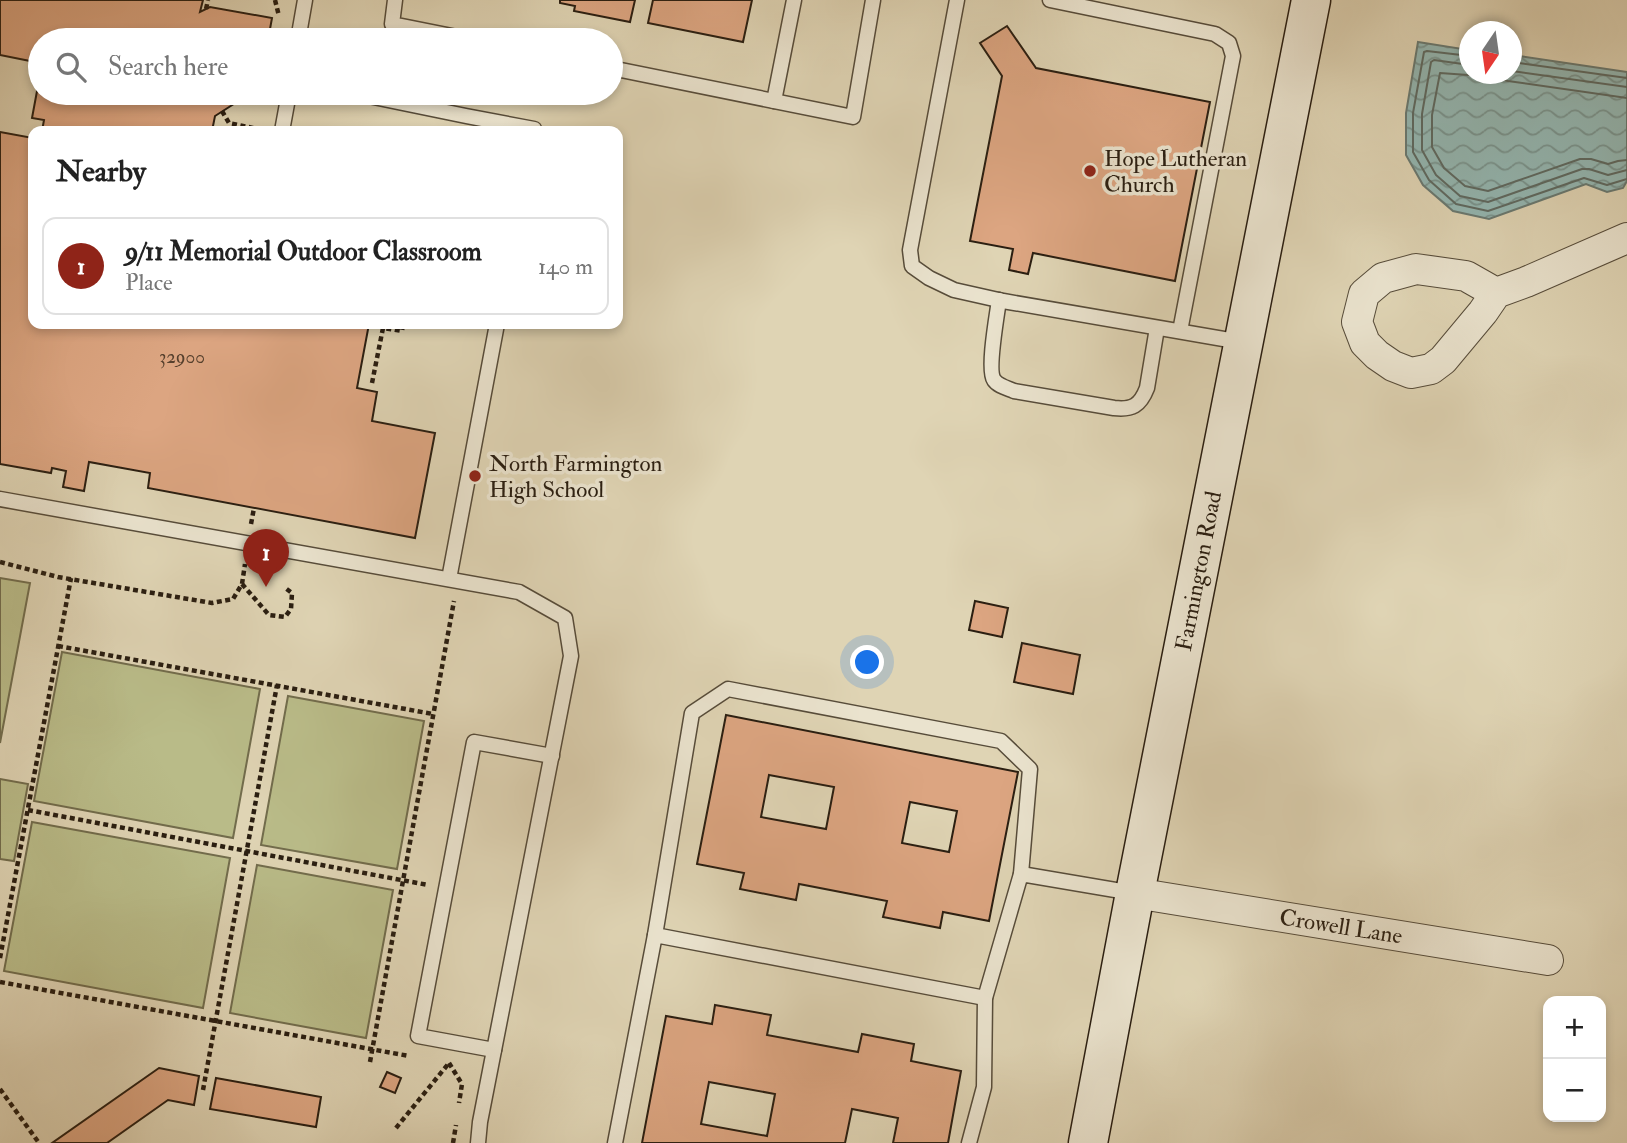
<!DOCTYPE html>
<html lang="en">
<head>
<meta charset="utf-8">
<style>
  body { margin:0; font-family:"IM FELL Double Pica",serif; background:#f2f2f2; color:#222 }
  .controls { position:absolute; right:21px; bottom:21px; display:grid; overflow:hidden; border-radius:14px; box-shadow:0 4px 10px #0003 }
  .controls button { width:63px; height:63px; display:grid; place-items:center; padding:0; border:0; border-bottom:2px solid #e0e0e0; background:#fff; color:#222; font:35px sans-serif }
  .compass { position:absolute; left:1459px; top:21px; width:63px; height:63px; border-radius:50%; background:#fff; box-shadow:0 4px 10px #0003; rotate:193deg }
  .you { position:absolute; left:868px; top:663px; width:24px; height:24px; margin:-18px; border:5px solid #fff; border-radius:50%; background:#1a73e8; box-shadow:0 0 0 10px #1a73e833 }
  .badge { display:grid; place-items:center; width:46px; height:46px; border-radius:50%; background:#8f2418; color:#fff; font-size:23px; font-weight:700 }
  .pin { position:absolute; translate:-50% -58px; filter:drop-shadow(0 2px 4px #0008) }
  .pin::after { content:''; position:absolute; top:37px; width:24px; height:21px; background:inherit; clip-path:polygon(0 0,100% 0,50% 100%) }
  .list { margin:0; padding:0; list-style:none }
  h2 { display:flex; justify-content:space-between; align-items:center; height:91px; margin:0; padding:0 28px; font-size:30px }
  h2 small { font-size:23px; font-weight:400; color:#767676 }
  .list li { display:grid; grid-template-columns:46px 1fr auto; gap:21px; align-items:center; box-sizing:border-box; height:98px; margin:0 14px 14px; padding:0 14px; border:2px solid #e0e0e0; border-radius:14px }
  .list b { display:block; font-size:26px; white-space:nowrap }
  .list p { margin:0; font-size:23px; white-space:nowrap; color:#767676 }
  .list em { font-size:23px; font-style:normal; color:#767676 }
  .icon { flex:none; width:38px; height:38px; fill:none; stroke:currentColor; stroke-width:2; stroke-linecap:round; stroke-linejoin:round }
  .map { position:relative; flex:none; width:1627px; height:1143px; overflow:hidden }
  .search { position:absolute; background:#fff; box-shadow:0 4px 10px #0003; left:28px; top:28px; width:595px; height:77px; display:flex; align-items:center; gap:18px; box-sizing:border-box; padding:0 24px; border-radius:38px; color:#767676; font-size:26px }
  .panel { position:absolute; background:#fff; box-shadow:0 4px 10px #0003; left:28px; top:126px; width:595px; height:203px; border-radius:14px }
  .map>svg:first-child { display:block }
</style>
</head>
<body>
<div class="map">
<svg width="1627" height="1143" viewBox="0 0 1627 1143">
  <defs>
    <pattern id="water-waves" width="16" height="10" patternUnits="userSpaceOnUse" patternTransform="scale(1.75)"><rect width="16" height="10" fill="#94b7b2"/><path d="M0 5q4-4 8 0t8 0" fill="none" stroke="#79948f"/></pattern>
  </defs>
  <rect width="100%" height="100%" fill="#dfd4b4"/>
  <filter id="stains"><feTurbulence type="fractalNoise" baseFrequency=".00286" numOctaves="4"/><feColorMatrix values="0 0 0 0 .2 0 0 0 0 .09 0 0 0 0 .02 0 0 0 .5 -.17"/></filter>
  <radialGradient id="worn" r=".72"><stop offset=".6" stop-color="#630" stop-opacity="0"/><stop offset="1" stop-color="#630" stop-opacity=".3"/></radialGradient>
  <g fill="#b9bb88" stroke="#726c4c" stroke-width="2">
    <path d="M0,578l30,5 -30,160z"/>
    <path d="M62,652l198,37 -27,149 -199,-37z"/>
    <path d="M288,696l136,25 -27,148 -136,-24z"/>
    <path d="M0,779l28,5 -14,77 -14,-2z"/>
    <path d="M32,822l198,36 -27,150 -199,-37z"/>
    <path d="M257,865l136,25 -27,148 -136,-25z"/>
  </g>
  <path fill="url(#water-waves)" stroke="#6a7a72" stroke-width="2" d="M1418,42l51,8 1,24h42v-19l115,17v109l-4,7 -16,4 -21,-8 -97,35 -36,-8 -30,-26 -17,-30v-42z"/>
  <g fill="none" stroke-linecap="round" stroke-linejoin="round">
    <g stroke="#5f6a62" stroke-width="2">
      <path d="M1470,56l-43,-5 -3,1 -11,61v39l16,28 27,24 32,7 96,-33 23,7 20,-6"/>
      <path d="M1512,62l115,16"/>
      <path d="M1470,65l-36,-5 -3,2 -9,52v36l14,25 24,21 28,6 94,-33h7l19,6 19,-5"/>
      <path d="M1512,71l115,16"/>
      <path d="M1478,74l-10,1 -28,-2 -8,42v32l12,21 21,18 23,5 92,-32h11l17,5 10,-3 9,-1"/>
      <path d="M1493,74l7,5 8,2 119,17"/>
    </g>
  </g>
  <g fill="#dca581" stroke="#2a1e11" stroke-width="2" fill-rule="evenodd">
    <path d="M0,0h203l-3,12 10,-5 62,11 -4,22h-228v23l-40,-8z"/>
    <path d="M560,0h75l-5,22 -56,-11 1,-5 -15,-3z"/>
    <path d="M653,0h99l-9,42 -95,-19z"/>
    <path d="M1007,26l29,42 174,34 -35,179 -142,-28 -5,21 -19,-4 4,-21 -43,-8 32,-165 -22,-33z"/>
    <path d="M40,75v18h211l-36,23 -3,15h-170l2,-11 -12,-2z"/>
    <path d="M0,132l33,6v186h336l-12,64 20,4 -5,29 63,12 -20,105 -267,-50 2,-15 -61,-11 -5,29 -21,-4 3,-16 -14,-3 -1,5 -51,-9z"/>
    <path d="M975,601l33,7 -6,29 -33,-7z"/>
    <path d="M1022,643l58,12 -7,39 -59,-12z"/>
    <path d="M726,715l292,57 -29,149 -46,-9 -3,16 -57,-11 4,-16 -88,-17 -3,16 -56,-11 4,-16 -47,-9zM769,775l65,12 -8,42 -65,-12zM910,802l47,9 -8,41 -47,-9z"/>
    <path d="M715,1005l56,10 -4,20 91,17 4,-18 52,10 -3,17 50,10 -13,72h-55l5,-25 -46,-9 -7,34h-203l24,-127 46,8zM709,1082l66,12 -8,42 -66,-12z"/>
    <path d="M159,1068l40,8 -5,29 -26,-5 -61,43h-55z"/>
    <path d="M387,1072l14,6 -6,15 -15,-6z"/>
    <path d="M216,1078l105,19 -5,30 -106,-18z"/>
  </g>
  <g fill="none" stroke-linecap="round" stroke-linejoin="round">
    <g stroke="#574c3a" stroke-width="17">
      <g id="lane">
        <path d="M395,0l-3,24 80,16"/>
        <path d="M957,0l-47,250 2,16 17,12 25,12 49,11 238,41"/>
        <path d="M1050,0l165,34 14,9 4,13 -53,275"/>
        <path d="M298,40l7,-40"/>
        <path d="M611,68l242,49 20,-117"/>
        <path d="M354,93l112,23 68,13v2"/>
        <path d="M774,101l20,-101"/>
        <path d="M282,131l7,-38"/>
        <path d="M999,300c-2,15 -12,70 -5,80 4,6 13,8 20,11l100,17c18,2 26,-2 33,-20l10,-60"/>
        <path d="M0,499l519,93 46,26 6,38 -91,466 -2,21"/>
        <path d="M449,579l48,-255"/>
        <path d="M655,935l37,-222 36,-24 273,52 29,28 -9,105"/>
        <path d="M494,1050l-76,-14 56,-294 78,14"/>
        <path d="M615,1143l40,-208 330,63"/>
        <path d="M969,1143l15,-56 1,-89 36,-124 112,19"/>
      </g>
    </g>
    <g stroke="#574c3a" stroke-width="32">
      <g id="street">
        <path d="M1496,293l-30,-17 -50,-7 -33,9 -19,16 -7,28 8,21 12,12 16,11 18,7 20,-4 12,-9 40,-48 13,-19 30,-11 101,-44"/>
        <path d="M1135,893l413,67"/>
      </g>
    </g>
    <g stroke="#2a1e11" stroke-width="41">
      <path id="secondary" d="M1088,1143l47,-250 176,-893"/>
    </g>
    <g stroke="#2a1e11" stroke-width="4.5" stroke-dasharray="5 3.5" stroke-linecap="butt">
      <path d="M275,0l4,16"/>
      <path d="M206,9l2,-9"/>
      <path d="M222,111l7,12 29,6"/>
      <path d="M372,383l11,-55 19,3 1,-7"/>
      <path d="M251,524l3,-16"/>
      <path d="M0,562l58,15 154,26 21,-4 9,-15 3,-20"/>
      <path d="M242,584l27,31 16,2 6,-8 1,-16 -8,-6"/>
      <path d="M58,646l375,68"/>
      <path d="M28,810l400,75"/>
      <path d="M0,958l71,-380"/>
      <path d="M0,982l409,74"/>
      <path d="M370,1062l84,-461"/>
      <path d="M449,1063l13,21 -3,19"/>
      <path d="M0,1089l39,54"/>
      <path d="M203,1090l74,-405"/>
      <path d="M396,1128l53,-65"/>
      <path d="M453,1143l3,-18"/>
    </g>
    <use href="#lane" stroke="#eae3ce" stroke-width="14"/>
    <use href="#street" stroke="#eae3ce" stroke-width="30"/>
    <use href="#secondary" stroke="#eae3ce" stroke-width="38"/>
  </g>
  <g fill="#8f2418" stroke="#eae3ce" stroke-width="2.5">
    <circle cx="1090" cy="171" r="7"/>
    <circle cx="475" cy="476" r="7"/>
  </g>
  <g text-anchor="middle" stroke-width="7" stroke-linejoin="round" paint-order="stroke">
    <g font-size="19" fill="#56402d">
      <text x="182" y="363">32900</text>
    </g>
    <g font-size="23" fill="#2a1e11" stroke="#eae3ce" text-anchor="start">
      <text x="1104" y="166">Hope Lutheran<tspan x="1104" dy="26">Church</tspan></text>
      <text x="489" y="471">North Farmington<tspan x="489" dy="26">High School</tspan></text>
    </g>
    <g font-size="23" fill="#2a1e11" stroke="#eae3ce">
      <text transform="translate(1198 571) rotate(-79)" y="8">Farmington Road</text>
      <text transform="translate(1341 926) rotate(9)" y="8">Crowell Lane</text>
    </g>
  </g>
  <rect width="100%" height="100%" filter="url(#stains)"/>
  <rect width="100%" height="100%" fill="url(#worn)"/>
</svg>
<div class="controls">
<button>+</button>
<button>−</button>
</div>
<svg class="compass" viewBox="-18 -18 36 36"><path d="M0-13l5 13h-10z" fill="#e53935"/><path d="M0 13l5-13h-10z" fill="#767676"/></svg>
<div class="you"></div>
<div class="pin badge" style="left:266px;top:587px">1</div>
<div class="search"><svg class="icon" aria-label="search" viewBox="0 0 24 24"><circle cx="10" cy="10" r="6"/><path d="M15 15l6 6"/></svg>Search here</div>
<section class="panel">
<h2>Nearby<small></small></h2>
<ul class="list">
<li><span class="badge">1</span><div><b>9/11 Memorial Outdoor Classroom</b><p>Place</p></div><em>140 m</em></li>
</ul>
</section>
</div>
</body>
</html>
